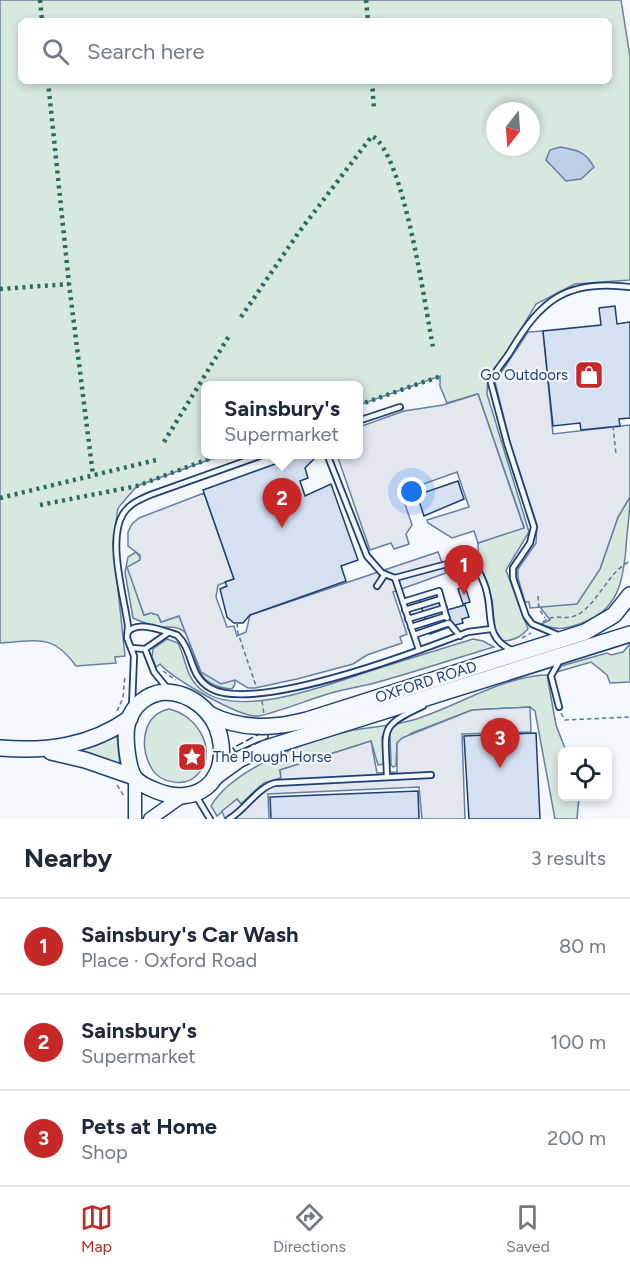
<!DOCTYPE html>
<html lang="en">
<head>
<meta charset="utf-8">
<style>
  body { margin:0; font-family:Figtree,sans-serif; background:#f2f2f3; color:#1f2937 }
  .controls { position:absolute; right:18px; bottom:18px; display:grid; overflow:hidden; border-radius:9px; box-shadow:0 3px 9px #0003 }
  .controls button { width:54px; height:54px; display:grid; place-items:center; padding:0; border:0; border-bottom:2px solid #e0e1e3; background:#fff; color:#1f2937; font:30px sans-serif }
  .compass { position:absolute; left:486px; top:102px; width:54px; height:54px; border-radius:50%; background:#fff; box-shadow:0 3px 9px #0003; rotate:197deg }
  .you { position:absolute; left:412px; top:492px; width:21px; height:21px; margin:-15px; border:4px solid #fff; border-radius:50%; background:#1a73e8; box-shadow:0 0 0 9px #1a73e833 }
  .badge { display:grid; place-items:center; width:39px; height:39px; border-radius:50%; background:#c62828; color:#fff; font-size:20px; font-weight:700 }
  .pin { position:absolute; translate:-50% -50px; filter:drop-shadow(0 2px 3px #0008) }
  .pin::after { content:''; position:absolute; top:32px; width:21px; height:18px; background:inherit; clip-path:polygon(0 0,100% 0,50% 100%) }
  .popup { position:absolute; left:201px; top:381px; width:162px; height:78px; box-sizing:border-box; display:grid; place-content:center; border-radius:9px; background:#fff; filter:drop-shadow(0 2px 4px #0005); font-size:20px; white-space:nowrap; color:#747a83 }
  .popup b { font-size:22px; color:#1f2937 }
  .popup::after { content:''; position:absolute; left:50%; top:100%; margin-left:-12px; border:12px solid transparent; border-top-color:#fff }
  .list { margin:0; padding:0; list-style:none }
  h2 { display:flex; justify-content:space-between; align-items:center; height:78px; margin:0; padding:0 24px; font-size:26px }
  h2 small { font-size:20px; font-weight:400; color:#747a83 }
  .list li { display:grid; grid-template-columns:39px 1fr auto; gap:18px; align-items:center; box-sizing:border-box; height:96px; padding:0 24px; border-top:2px solid #e0e1e3 }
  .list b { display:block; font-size:22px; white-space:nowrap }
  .list p { margin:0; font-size:20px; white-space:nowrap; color:#747a83 }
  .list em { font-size:20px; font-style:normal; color:#747a83 }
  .icon { flex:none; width:33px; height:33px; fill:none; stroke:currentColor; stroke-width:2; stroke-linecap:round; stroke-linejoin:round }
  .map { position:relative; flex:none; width:630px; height:819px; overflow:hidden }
  .search { position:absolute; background:#fff; box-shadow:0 3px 9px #0003; left:18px; right:18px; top:18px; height:66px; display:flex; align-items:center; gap:15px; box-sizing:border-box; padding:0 21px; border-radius:9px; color:#747a83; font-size:22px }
  .sheet { height:366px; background:#fff }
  nav { display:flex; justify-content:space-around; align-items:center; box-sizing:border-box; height:84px; border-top:2px solid #e0e1e3; background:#fff; font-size:16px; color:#747a83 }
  nav a { display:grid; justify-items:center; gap:3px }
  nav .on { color:#c62828 }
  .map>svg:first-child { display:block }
</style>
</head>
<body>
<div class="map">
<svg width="630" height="819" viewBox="0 0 630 819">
  <rect width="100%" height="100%" fill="#f4f7fb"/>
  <g fill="#d7e8df" stroke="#687fa3" stroke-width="1.5" fill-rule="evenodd">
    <path d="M0,0h621l9,57v223l-55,4 -39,20 -32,54 -16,18 -1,18 42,138 -23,38 22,59c-7,8 -14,12 -25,12l-8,-11 -3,-30 -13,-33 -1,-24 46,-16 -46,-133 -31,9 -7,-17v-10l-81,29 -1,-19h-152v68l16,1 -85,31 -19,22 -5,34 12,114 -10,1 1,6 -40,3c-23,-33 -39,-25 -76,-23zM21,21h588v60h-588zM495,111h36v36h-36z"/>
    <path d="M630,497c0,17 -3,33 -4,51 -3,34 -8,62 -44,75 -16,6 -25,8 -41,1l9,-4 -10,-13 37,-4 23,-34 18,-52z"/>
    <path d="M136,552l5,6 -2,4 -11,6 16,47 7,-2 7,2 3,7 18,-6 22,55 33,6 1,7 -3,5c-49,-4 -29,-45 -50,-59 -9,-5 -14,-2 -23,-3 -4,0 -22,-7 -26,-9l-8,-46 3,-15z"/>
    <path d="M167,639l11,4c9,18 7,35 25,48 40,29 131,-9 173,-22 33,-10 65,-20 97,-30l10,2 11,6c-41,12 -82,26 -123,37 -13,3 -27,5 -40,9 -24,7 -49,18 -72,23 -18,3 -89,-39 -99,-52l-4,3 -4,-10 1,-8z"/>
    <path d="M630,644v38l-20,1 -3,-8 -16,-13 -34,10 4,-6 46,-13 4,2 12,-3z"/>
    <path d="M543,675h4l9,50 10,26 -4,1v44l17,1 -2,22h-22l-20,-108 -5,-4 -58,3 -60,23 -15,10 -1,23 -3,1 -2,-2 -1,-31 -8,3 2,27 -6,1 -7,-24 -91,29 1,8 -21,8 -19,18 -4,-5 -20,17 -6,-10c21,-37 97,-66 138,-75 21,-4 44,-5 64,-11 43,-13 84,-41 130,-45z"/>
    <path d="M169,709c29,6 51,44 27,67 -11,11 -36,7 -44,-7 -13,-22 -10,-54 17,-60z"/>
    <path d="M117,736l3,31 -42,-14v-3l14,-3z"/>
  </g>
  <g fill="#e3e8f0" stroke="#687fa3" stroke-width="1.5">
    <path d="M543,331l10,103 77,-9v72l-12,20 -18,52 -23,35 -47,4 -1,-6h-4l-7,-24v-9l18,-26 1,-18 -26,-79 -16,-64 33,-50z"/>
    <path d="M478,394l46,134 -46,15 -4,-12 -22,7 -24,-15 -1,-3 42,-13 -12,-35 -56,20 11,33 -6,9 3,10 -15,5 -3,-6 -21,7 -33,-95 21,-1 1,-27 45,-16 39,-6z"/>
    <path d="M204,493l30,86 -16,6 -2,12 11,30 7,-1 3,10 9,-4 4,-17 188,-63 8,21 -53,19 14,42 -7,3 2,6 -35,12 -14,9 -56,15 -42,9h-7l-13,-8 -14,4 -20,-12 -22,-56 -18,6 -3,-7 -7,-2 -7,2 -17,-48 13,-7v-5l-12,-9v-14l4,-8 7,-6z"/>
    <path d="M530,707l1,25 -69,2 3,85h-43l-3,-32 -151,7 1,25h-44l-3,-8 15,-12 4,5 23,-21 17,-5 -1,-8 91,-29 6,32 20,-1v-29l5,-5 70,-28z"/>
  </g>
  <path fill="#bed0e5" stroke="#687fa3" stroke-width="1.5" d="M560,147c17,3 25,4 34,20l-13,12 -15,2 -20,-21 4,-10z"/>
  <g fill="#d5e0f0" stroke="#1d3f73" stroke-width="1.5">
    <path d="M615,306l2,18 13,-2v96l-11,1 1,7 -39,4 -1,-7 -27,3 -10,-95 58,-6 -2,-17z"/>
    <path d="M319,454l-14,14 3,10 -8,3 5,15 26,-12 27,76 -17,6 5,15 -96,34 -7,8h-9l-7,-6 -7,-28 7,-3 -2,-4 9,-3 -31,-89 100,-36z"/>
    <path d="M458,481l6,18 -40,17 -7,-21z"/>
    <path d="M465,586l5,16 -7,2 -5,-15z"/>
    <path d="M439,590l13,36 -22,8 -12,-38z"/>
    <path d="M465,605l4,12 -7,2 1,4 -11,3 -5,-16z"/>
    <path d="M536,733l4,86h-71l-5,-83z"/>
    <path d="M418,791l1,28h-148l-1,-22z"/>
  </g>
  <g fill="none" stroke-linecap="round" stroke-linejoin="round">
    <g stroke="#1d3f73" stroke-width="8">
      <g id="lane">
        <path d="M358,421l42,-14"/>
        <path d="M327,454l40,102 15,17 13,5 52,-14 6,1 21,-3c5,10 11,20 13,31 6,24 -3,46 27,58"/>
        <path d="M395,578l24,72"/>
        <path d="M377,586l8,-12"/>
        <path d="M403,602l36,-11 7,25"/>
        <path d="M405,610l36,-11"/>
        <path d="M408,619l36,-11"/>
        <path d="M411,627l35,-11 1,2"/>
        <path d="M128,632c10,-12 36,-1 49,3 17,16 11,40 33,53 44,26 209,-37 258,-56l23,-3"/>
        <path d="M414,635l35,-12 11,13"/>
        <path d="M558,635l-26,-11 -6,-8 -13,-38v-10l17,-25 4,-16 -27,-84 -16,-60c2,-11 13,-21 19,-31 31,-52 56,-73 120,-65"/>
        <path d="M132,648l13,1 23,-16"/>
        <path d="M145,649l9,23 13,16"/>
        <path d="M132,706l2,-50 -7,-18 1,-12c-4,-30 -21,-86 -5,-112 6,-10 16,-14 27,-19l115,-41"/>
        <path d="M559,707l-8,-31 9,-16"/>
        <path d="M387,777c-1,-48 -10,-50 36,-71"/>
        <path d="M196,796l14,23"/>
        <path d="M229,819c16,-9 28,-31 46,-36l156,-8"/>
      </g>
    </g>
    <g stroke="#1d3f73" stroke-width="15">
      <g id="secondary">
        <path d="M135,778v41"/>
        <path d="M150,819l31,-22"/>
      </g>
    </g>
    <g stroke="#1d3f73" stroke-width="18">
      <g id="highway">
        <path d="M164,692c27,0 51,20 56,46 9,43 -23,69 -63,53 -8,-3 -18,-7 -23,-14 -5,-8 -6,-19 -7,-27 -1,-9 -2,-19 1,-28 5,-17 19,-28 36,-30z"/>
        <path d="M209,714c32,16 64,15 98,6l278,-88 29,-17 16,-20"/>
        <path d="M0,748c47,4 91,-2 130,-30"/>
        <path d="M51,752l34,8 49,17"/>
        <path d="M215,777l25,-18 23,-10 367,-115"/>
      </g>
    </g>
    <g stroke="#5e769c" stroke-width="1.5" stroke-dasharray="4.5 3" stroke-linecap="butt">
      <path d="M613,426l3,28"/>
      <path d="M538,596l1,13 6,9"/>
      <path d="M543,622c11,-10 25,1 39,-10 19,-15 27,-40 48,-51"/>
      <path d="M237,623l1,10 18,53"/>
      <path d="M522,638l9,-5"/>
      <path d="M163,671l13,9"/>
      <path d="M262,701l2,13"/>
      <path d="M117,711l6,-13 2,-23"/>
      <path d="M561,713l4,7 65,-3"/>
      <path d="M117,785l7,11"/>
    </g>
    <use href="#lane" stroke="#f4f7fb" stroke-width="4.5"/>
    <use href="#secondary" stroke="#f4f7fb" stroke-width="12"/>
    <use href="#highway" stroke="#f4f7fb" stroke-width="15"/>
    <g stroke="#2c6c60" stroke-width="4.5" stroke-dasharray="3 4.5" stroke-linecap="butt">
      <path d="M40,0l2,21"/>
      <path d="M366,0l2,21"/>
      <path d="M48,81l21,203 24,191"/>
      <path d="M372,81l2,29"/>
      <path d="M0,289l69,-5"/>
      <path d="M241,317l58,-85 73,-96c32,17 53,171 61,211"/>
      <path d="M358,405l83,-29"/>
      <path d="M164,442l65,-106"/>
      <path d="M0,498l156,-38"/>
      <path d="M40,505l97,-19 85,-32"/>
    </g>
    <g stroke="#1d3f73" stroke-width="1.5" stroke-dasharray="8 3" stroke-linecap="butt">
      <path d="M244,749l24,-11v-4"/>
      <path d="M237,754l-4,-6 26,-14"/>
    </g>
  </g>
  <defs>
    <g id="shop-square" transform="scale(1.5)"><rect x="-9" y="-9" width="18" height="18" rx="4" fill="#c62828" stroke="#f4f7fb"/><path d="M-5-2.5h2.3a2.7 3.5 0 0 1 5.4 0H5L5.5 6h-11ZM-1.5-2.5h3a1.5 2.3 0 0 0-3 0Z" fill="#fff"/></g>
    <g id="sight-square" transform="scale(1.5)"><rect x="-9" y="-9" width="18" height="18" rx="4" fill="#c62828" stroke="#f4f7fb"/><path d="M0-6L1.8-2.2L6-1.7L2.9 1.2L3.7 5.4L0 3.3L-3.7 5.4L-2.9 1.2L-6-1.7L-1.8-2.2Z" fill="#fff"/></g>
  </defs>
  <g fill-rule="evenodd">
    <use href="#shop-square" x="589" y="375"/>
    <use href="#sight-square" x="192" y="757"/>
  </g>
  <g text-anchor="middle" stroke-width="4.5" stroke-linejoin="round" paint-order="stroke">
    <g font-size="15" fill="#1d3f73" stroke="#f4f7fb" text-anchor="end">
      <text x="568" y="380">Go Outdoors</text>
      <text x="213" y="762" text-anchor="start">The Plough Horse</text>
    </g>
    <g font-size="15" fill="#1d3f73" stroke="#f4f7fb">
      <text transform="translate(426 682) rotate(-18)" y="5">OXFORD ROAD</text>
    </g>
  </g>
</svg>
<div class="controls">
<button><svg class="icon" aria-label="locate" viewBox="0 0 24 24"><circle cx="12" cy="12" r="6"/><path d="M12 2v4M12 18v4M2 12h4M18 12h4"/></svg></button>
</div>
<svg class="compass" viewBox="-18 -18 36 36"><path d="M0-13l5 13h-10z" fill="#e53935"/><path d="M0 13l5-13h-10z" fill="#747a83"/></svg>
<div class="you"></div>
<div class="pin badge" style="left:464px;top:595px">1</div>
<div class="pin badge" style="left:282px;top:528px">2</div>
<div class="popup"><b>Sainsbury's</b>Supermarket</div>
<div class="pin badge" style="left:500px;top:768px">3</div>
<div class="search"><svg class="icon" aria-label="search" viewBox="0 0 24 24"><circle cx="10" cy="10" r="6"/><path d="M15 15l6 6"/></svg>Search here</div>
</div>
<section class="sheet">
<h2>Nearby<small>3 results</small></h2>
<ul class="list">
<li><span class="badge">1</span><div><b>Sainsbury's Car Wash</b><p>Place · Oxford Road</p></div><em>80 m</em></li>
<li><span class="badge">2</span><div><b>Sainsbury's</b><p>Supermarket</p></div><em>100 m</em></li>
<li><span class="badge">3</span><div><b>Pets at Home</b><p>Shop</p></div><em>200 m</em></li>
</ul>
</section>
<nav>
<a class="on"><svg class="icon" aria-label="map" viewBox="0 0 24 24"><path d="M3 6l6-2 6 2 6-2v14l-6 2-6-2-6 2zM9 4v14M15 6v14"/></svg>Map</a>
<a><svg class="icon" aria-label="directions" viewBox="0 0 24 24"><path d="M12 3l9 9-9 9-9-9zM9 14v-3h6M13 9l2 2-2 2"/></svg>Directions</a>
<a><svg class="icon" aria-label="saved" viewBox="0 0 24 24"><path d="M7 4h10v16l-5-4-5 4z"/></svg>Saved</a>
</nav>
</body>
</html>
